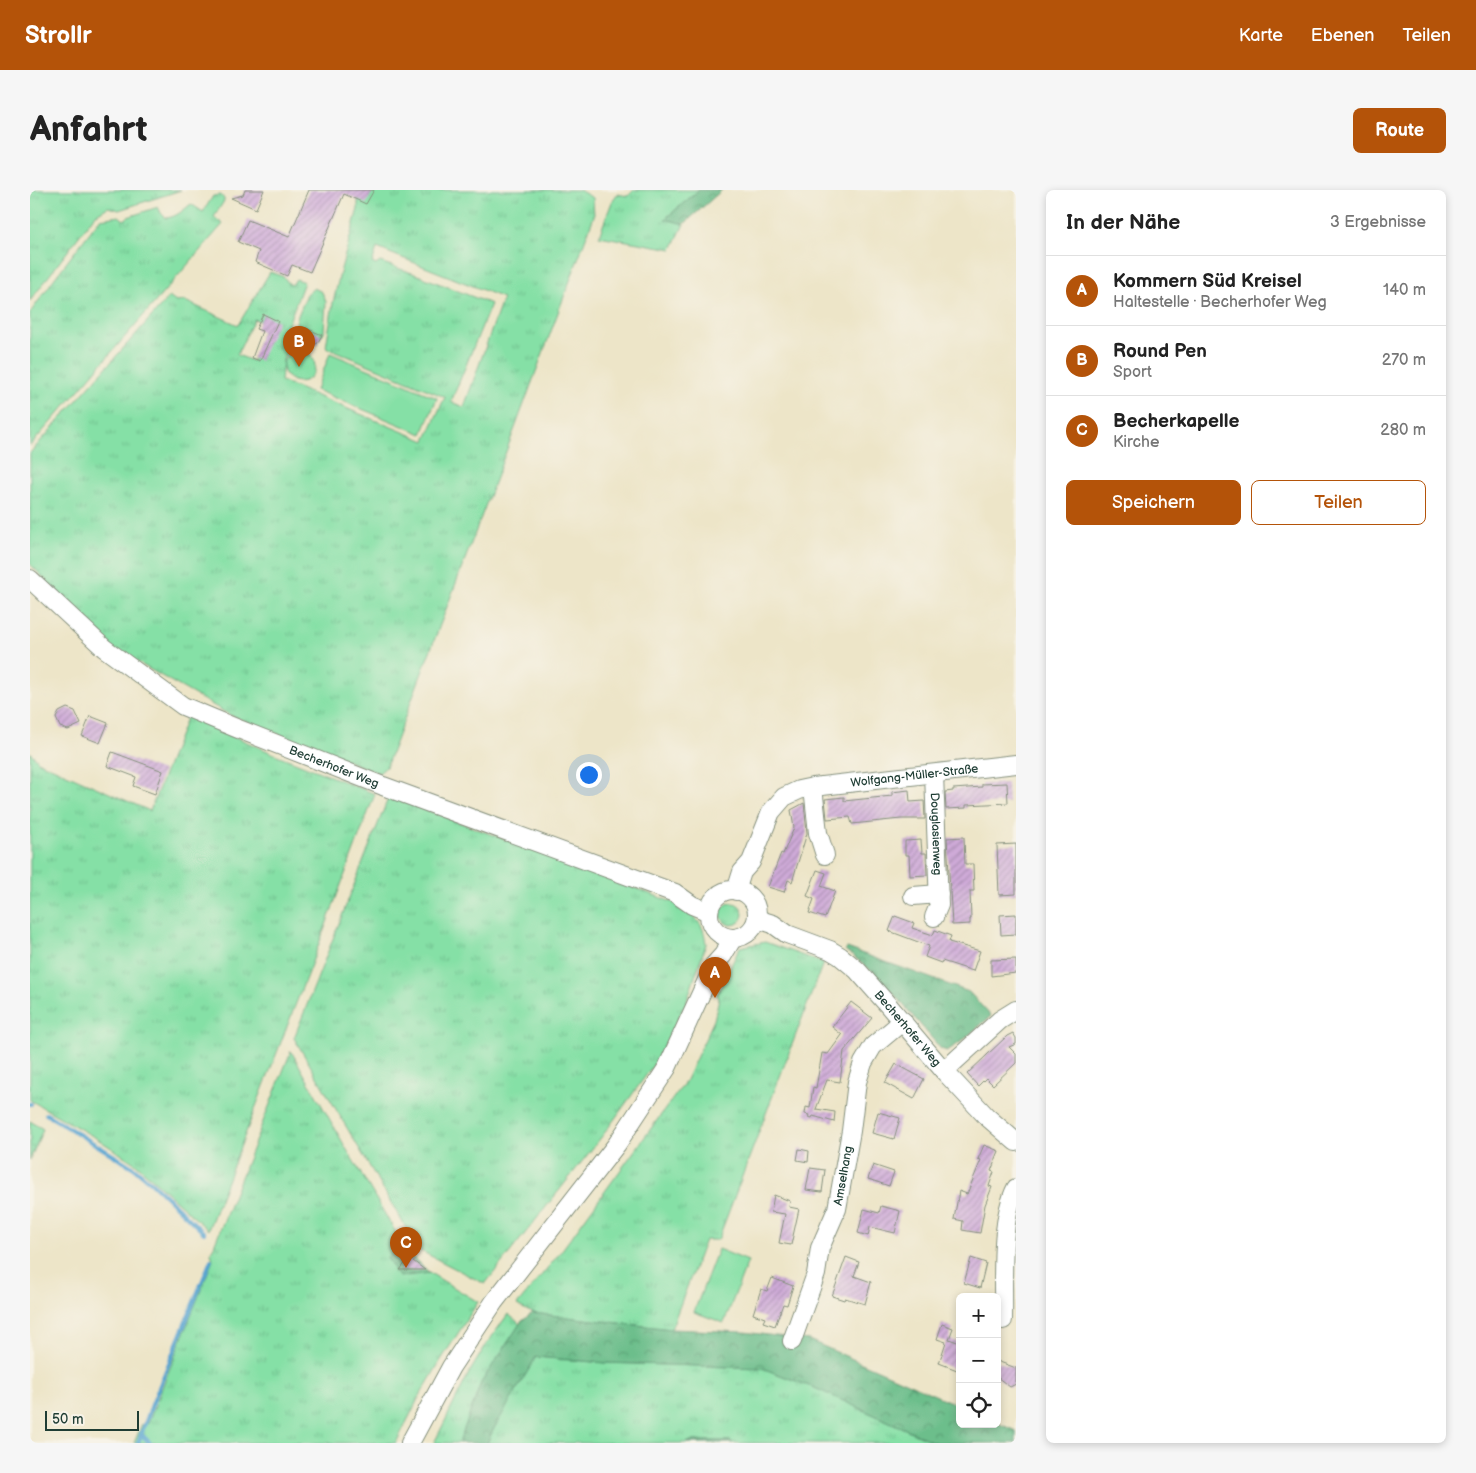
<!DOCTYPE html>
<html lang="de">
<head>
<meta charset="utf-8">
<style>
  body { margin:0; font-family:"Balsamiq Sans",sans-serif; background:#f6f6f6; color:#222 }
  .controls { position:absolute; right:15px; bottom:15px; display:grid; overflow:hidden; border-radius:8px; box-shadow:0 2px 8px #0003 }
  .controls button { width:45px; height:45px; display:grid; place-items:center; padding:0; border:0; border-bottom:1px solid #e0e0e0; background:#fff; color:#222; font:25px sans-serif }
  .scale { position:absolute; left:15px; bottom:12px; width:94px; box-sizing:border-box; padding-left:5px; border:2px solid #1f3d34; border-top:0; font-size:14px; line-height:18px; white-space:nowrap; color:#1f3d34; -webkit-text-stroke:4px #f7f3e8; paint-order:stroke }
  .you { position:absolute; left:558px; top:584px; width:18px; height:18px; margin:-12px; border:4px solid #fff; border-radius:50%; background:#1a73e8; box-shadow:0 0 0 8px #1a73e833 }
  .badge { display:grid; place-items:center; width:32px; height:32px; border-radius:50%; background:#b45309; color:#fff; font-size:16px; font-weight:700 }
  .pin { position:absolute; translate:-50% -41px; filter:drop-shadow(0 1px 2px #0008) }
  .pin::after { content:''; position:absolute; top:26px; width:18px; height:15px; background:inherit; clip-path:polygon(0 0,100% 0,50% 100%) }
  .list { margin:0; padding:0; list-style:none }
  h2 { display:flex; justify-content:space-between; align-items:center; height:65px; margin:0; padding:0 20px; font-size:21px }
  h2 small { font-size:16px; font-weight:400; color:#767676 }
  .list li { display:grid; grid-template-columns:32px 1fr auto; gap:15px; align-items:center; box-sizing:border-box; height:70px; padding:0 20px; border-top:1px solid #e0e0e0 }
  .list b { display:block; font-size:19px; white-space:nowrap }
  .list p { margin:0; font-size:16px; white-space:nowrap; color:#767676 }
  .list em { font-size:16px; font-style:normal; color:#767676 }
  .actions { display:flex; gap:10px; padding:15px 20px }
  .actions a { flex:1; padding:11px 0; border:1px solid #b45309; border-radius:8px; text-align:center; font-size:18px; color:#b45309 }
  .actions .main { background:#b45309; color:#fff }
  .icon { flex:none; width:28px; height:28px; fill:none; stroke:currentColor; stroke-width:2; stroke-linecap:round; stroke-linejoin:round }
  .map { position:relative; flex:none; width:986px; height:1253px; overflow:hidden; border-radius:8px }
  header { display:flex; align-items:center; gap:30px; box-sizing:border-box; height:70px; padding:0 25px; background:#b45309; color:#fff }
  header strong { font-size:24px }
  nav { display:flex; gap:28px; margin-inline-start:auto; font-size:18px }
  .intro { display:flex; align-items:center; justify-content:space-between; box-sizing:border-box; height:120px; padding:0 30px }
  h1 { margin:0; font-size:35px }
  .button { padding:12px 22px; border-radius:8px; background:#b45309; color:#fff; font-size:18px; font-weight:700 }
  main { display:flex; gap:30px; padding:0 30px }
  aside { flex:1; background:#fff; border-radius:8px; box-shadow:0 2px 8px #0003 }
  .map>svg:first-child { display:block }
</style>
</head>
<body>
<header>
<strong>Strollr</strong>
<nav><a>Karte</a><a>Ebenen</a><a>Teilen</a></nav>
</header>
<div class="intro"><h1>Anfahrt</h1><a class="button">Route</a></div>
<main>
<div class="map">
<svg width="986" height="1253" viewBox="0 0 986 1253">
  <defs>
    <pattern id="grass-tufts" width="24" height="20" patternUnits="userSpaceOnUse" patternTransform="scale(1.25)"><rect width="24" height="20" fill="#85e0a6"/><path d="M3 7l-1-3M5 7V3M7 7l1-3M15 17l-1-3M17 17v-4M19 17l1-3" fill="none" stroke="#72c190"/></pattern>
    <pattern id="forest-crowns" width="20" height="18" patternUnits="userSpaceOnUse" patternTransform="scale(1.25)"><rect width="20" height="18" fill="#6cbe8b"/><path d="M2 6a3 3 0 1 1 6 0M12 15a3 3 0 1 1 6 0" fill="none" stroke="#589c72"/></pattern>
    <pattern id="building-hatch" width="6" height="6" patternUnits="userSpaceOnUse" patternTransform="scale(1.25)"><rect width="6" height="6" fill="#cfaad8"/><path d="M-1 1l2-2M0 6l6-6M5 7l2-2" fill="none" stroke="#a78cb0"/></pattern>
  </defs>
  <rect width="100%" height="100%" fill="#f7f3e8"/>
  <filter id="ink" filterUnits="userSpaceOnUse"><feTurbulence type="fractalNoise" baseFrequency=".02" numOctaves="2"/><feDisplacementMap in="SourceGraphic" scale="10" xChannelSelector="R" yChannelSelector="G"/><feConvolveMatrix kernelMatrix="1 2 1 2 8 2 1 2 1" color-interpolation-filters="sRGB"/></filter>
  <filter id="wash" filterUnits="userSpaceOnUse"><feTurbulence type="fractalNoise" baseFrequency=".0096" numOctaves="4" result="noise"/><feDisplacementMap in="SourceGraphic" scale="20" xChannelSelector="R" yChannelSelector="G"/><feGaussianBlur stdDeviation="1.12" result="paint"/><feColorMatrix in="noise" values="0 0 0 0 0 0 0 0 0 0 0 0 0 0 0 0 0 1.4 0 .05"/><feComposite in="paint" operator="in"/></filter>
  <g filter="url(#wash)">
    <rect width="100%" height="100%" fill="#ede5c8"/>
    <g fill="url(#grass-tufts)" stroke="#528e6d" fill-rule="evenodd">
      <path d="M0,0h151l-62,20 -11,-3 -13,8 -65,86z"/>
      <path d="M333,0h216l14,8 1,18 -79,212 -129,339 -7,6 -149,-58 -121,-69 -79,-82v-111l139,-156 7,5 9,-1 53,24 32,-53 14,5 4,6 4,2 4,-6 8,3 -22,58 10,-1 3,-3 2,-18 10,-24 7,-6 8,4 4,10 -2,30 -7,12 -13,-8 -5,1v11l-12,4 -4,7 -2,22 144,60 20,-44 -119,-50 7,-44 8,-34 17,-60v-8zM347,58l126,50 -39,109 -13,-5 40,-98 -76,-30 -35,-12 -4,3 -4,-2zM224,129l11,4 -12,38 -16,-6z"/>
      <path d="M604,0h65l-33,28 18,6 -12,25 -73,-13 13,-34 5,-8 11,2z"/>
      <path d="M191,5l3,4v2l-10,16 9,7 -193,222v-133l24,-34 46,-60 19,-3 5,4 4,-3 30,-10 3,6 5,5c11,-1 17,-8 25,-14l12,8 10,-16z"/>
      <path d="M157,526l85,37 103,41 -61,163 -106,273 -72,-66 -40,-26 -66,-38v-348l9,10 111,49z"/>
      <path d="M359,606l299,112 -1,4c14,10 17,15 19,32l-20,59 -31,60 -52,72 -118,149 -66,-34 -125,-212z"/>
      <circle cx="702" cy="724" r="11"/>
      <path d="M735,752l58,21 -105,277h-13l-34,89 -139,-16 -15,-8 42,-51 126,-172 29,-62 5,-22 -2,-3 23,-48z"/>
      <path d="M261,861l56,99 54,91 -14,17 12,18 31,-3 48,29 -37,58 -23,39 -22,44h-262l8,-19 6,-1 65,-163 -2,-7z"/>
      <path d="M0,931l13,8 -13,31z"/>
      <path d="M478,1124l12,10 -39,59 -22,60h-25l35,-70 17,-28z"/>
      <path d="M506,1167l69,6 157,5 55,21 119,54h-203l-3,-2h-39l-5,2h-199l6,-13z"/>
    </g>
    <g fill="url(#forest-crowns)" stroke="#467e60">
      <path d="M669,0h23l-38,34 -19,-5z"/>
      <path d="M817,758l122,44 22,24 -30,26 -14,9 -6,-2 -46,-54 -27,-27 -23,-18z"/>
      <path d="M371,1051l11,16 18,16 -31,4 -12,-19z"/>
      <path d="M502,1123l139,16 73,3 65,8 151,66v18h37v-1l19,8v12h-80l-119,-54 -55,-21 -157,-5 -69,-6 -43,73 -6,13h-28l22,-60 40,-61z"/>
      <path d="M661,1251h39l3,2h-46z"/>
    </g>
    <g fill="#85e0a6" stroke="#528e6d">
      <circle cx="269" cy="176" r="16"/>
      <path d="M300,163l107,45 -15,36 -106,-44z"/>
      <path d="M688,1059l30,12 -24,62 -30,-11z"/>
    </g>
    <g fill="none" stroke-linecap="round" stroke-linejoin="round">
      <g stroke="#58a5d1" stroke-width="4">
        <path d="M0,914h1"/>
        <path d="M16,924l88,54 19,16 51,49"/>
        <path d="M112,1245l8,8"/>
        <path d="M108,1253l15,-41 58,-142"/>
      </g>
    </g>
    <g id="blocks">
      <g fill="url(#building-hatch)">
        <path d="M215,0h19l-8,19 -25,-11 12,-3z"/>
        <path d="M279,0h65l-8,14 -22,-10 -34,78 -18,-7 -5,11 -32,-14 4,-11 -21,-9 10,-22 41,17z"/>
        <path d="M233,124l15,7 -18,40 -8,-3 10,-27 -6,-2z"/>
        <path d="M276,138l16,7 -5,9 -14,-7z"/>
        <path d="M37,518l8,3 6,13 -13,6 -8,-3 -4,-9 3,-6z"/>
        <path d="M60,526l18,7 -8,20 -18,-7z"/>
        <path d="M82,562l51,19 -8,23 -22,-8 3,-9 -29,-11z"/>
        <path d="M977,593l1,20 -42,2v3l-20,1 -1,-17 8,-1v-2l29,-2v-3z"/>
        <path d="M879,600l1,12 14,-1 1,18h-24l-49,5 -2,-7 -23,2 -2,-20 19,-2v4l48,-5v-4z"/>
        <path d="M774,613l3,30 -15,49 -4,-2 -4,12 -16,-5 13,-34 2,1 11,-26 -3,-18z"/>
        <path d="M934,647l1,27h8l1,27h-4l1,28h-1v5l-18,1 -5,-87z"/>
        <path d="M891,650l1,13h4l1,22 -17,1 -1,-21h-4v-14z"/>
        <path d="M986,654v50l-17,1 -2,-50z"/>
        <path d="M787,680l9,3 -5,13 14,5 -10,27 -16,-5 5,-14 -7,-3z"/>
        <path d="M986,724v20l-15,1 -1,-20z"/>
        <path d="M865,726l19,7 -2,5 21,7 2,-5 16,6 -2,6 31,9 -7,20 -31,-10 -1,2 -16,-6 4,-11 -40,-15z"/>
        <path d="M986,769v14l-25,3v-16z"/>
        <path d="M821,812l21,16 -28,33 -4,31 -13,-2 -11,29 19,3 -1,10 -21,-6 -1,2 -4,-1 1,-2 -4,-1 1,-7 4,1 3,-21 3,1 6,-35 6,1 14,-19 -10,-8z"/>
        <path d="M983,843l3,5v6l-7,3 7,7v9l-23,22 -7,-7 -8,8 -11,-12 40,-38z"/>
        <path d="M866,874l28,15 -10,20 -29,-16z"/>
        <path d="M848,922l22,6 -6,21 -22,-6z"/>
        <path d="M954,955l15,6 -8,20 3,1 -5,14 3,1 -7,18 -5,28 -18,-3 1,-9 -9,-2 5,-28 8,3 14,-34 -3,-1z"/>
        <path d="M769,959l10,2 -1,11 -11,-2z"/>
        <path d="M843,975l21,7 -5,14 -21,-7z"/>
        <path d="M780,978l15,2 -3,22 -16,-2z"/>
        <path d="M744,1005l16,6 -1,6 10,2 -8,36 -12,-2 6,-29 -14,-2z"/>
        <path d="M851,1016l19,5 -5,22 -25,-6 -2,9 -10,-3 6,-24 15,4z"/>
        <path d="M816,1067l13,5 -5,14 17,6 -6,22 -20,-6 -1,2 -12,-4z"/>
        <path d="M379,1068l16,12h-25z"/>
        <path d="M941,1068l15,5 -6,25 -16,-5z"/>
        <path d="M742,1088l21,8 -6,19 -4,-1 -8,22 -12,-4 2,-4 -12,-4 8,-25 6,2z"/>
        <path d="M912,1134l11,4 -4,11 11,4v18l-3,9 -18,-7 7,-21 -9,-3z"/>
        <path d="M967,1171l19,7v16l-6,3 -13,-10z"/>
      </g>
    </g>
  </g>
  <g filter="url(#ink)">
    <use href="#blocks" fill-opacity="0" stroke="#86917e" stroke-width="1"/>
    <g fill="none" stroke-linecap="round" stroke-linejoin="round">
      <g stroke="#86917e" stroke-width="20">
        <g id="minor">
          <path id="s1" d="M0,389l74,69 79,58 53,22 147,58 292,107 17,12 17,7"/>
          <path id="s2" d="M904,584l5,131 -5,12"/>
          <path d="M783,597l5,46 7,22"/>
          <circle cx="703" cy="724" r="24"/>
          <path id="s3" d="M706,701l6,-19 9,-10 20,-50 13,-15 15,-7 14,-3 203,-23"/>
          <path d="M883,706l26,-2"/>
          <path id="s4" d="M727,729l16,5 14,10 43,16 10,6 17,14 31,35 56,66 42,45 30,26"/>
          <path d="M914,881l56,-51 16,-10"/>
          <path d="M973,1130c1,-37 -4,-99 13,-132"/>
          <path id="s5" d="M762,1151l24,-67 4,-26 17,-39 14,-78 6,-49 6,-19 10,-17 30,-25"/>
          <path d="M380,1253l41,-76 43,-65 123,-158 50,-76 47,-103 9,-10 10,-17"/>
        </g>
      </g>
      <use href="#minor" stroke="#fff" stroke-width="18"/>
    </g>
  </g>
  <g text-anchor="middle" stroke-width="4" stroke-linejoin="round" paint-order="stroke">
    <g font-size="12" fill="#1f3d34" stroke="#f7f3e8">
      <text dy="4" stroke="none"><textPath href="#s1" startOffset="362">Becherhofer Weg</textPath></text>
      <text dy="4" stroke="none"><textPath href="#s3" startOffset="240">Wolfgang-Müller-Straße</textPath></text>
      <text dy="4" stroke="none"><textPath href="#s2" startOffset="60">Douglasienweg</textPath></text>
      <text dy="4" stroke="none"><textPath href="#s4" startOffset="191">Becherhofer Weg</textPath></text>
      <text dy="4" stroke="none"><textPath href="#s5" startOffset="174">Amselhang</textPath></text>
    </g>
  </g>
</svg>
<div class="controls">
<button>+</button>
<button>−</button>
<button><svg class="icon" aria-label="locate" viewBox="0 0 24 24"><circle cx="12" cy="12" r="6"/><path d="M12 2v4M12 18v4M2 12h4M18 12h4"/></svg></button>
</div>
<div class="scale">50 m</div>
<div class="you"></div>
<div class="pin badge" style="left:685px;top:808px">A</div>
<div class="pin badge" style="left:269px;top:177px">B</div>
<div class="pin badge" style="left:376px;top:1078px">C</div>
</div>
<aside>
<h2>In der Nähe<small>3 Ergebnisse</small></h2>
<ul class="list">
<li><span class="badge">A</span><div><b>Kommern Süd Kreisel</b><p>Haltestelle · Becherhofer Weg</p></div><em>140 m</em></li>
<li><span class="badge">B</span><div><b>Round Pen</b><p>Sport</p></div><em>270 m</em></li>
<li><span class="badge">C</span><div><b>Becherkapelle</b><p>Kirche</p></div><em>280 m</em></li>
</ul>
<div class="actions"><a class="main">Speichern</a><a>Teilen</a></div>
</aside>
</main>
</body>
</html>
